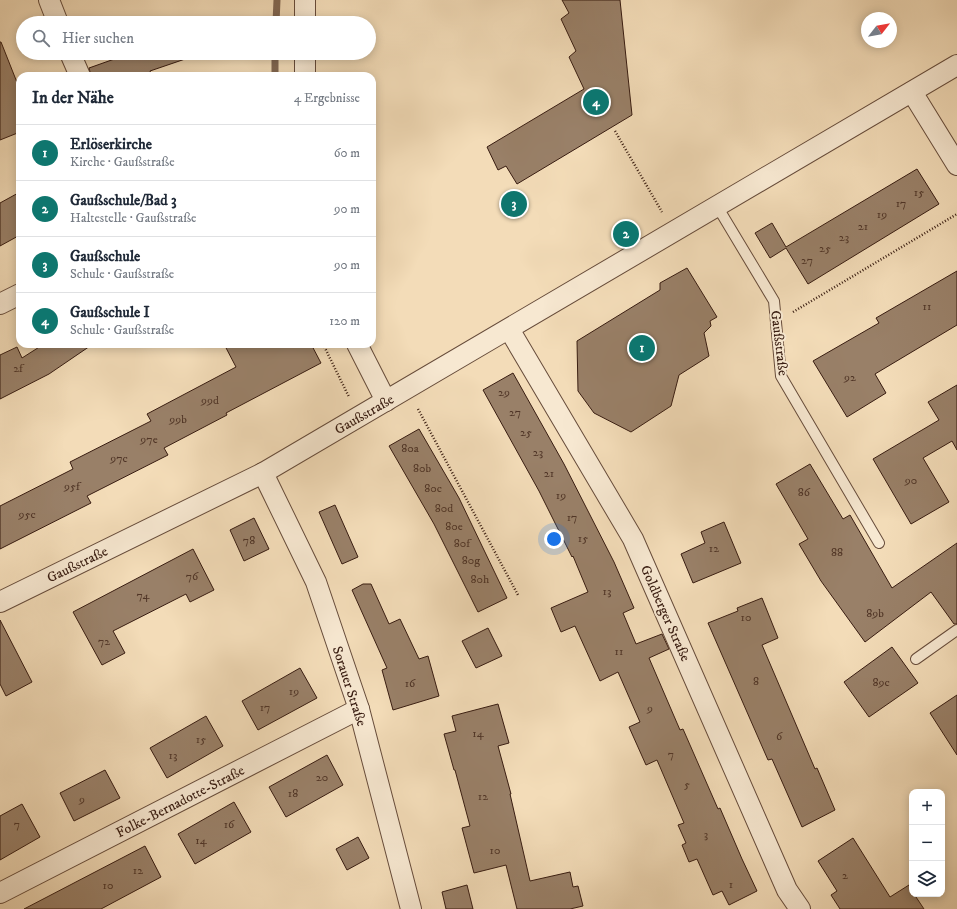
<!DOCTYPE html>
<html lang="de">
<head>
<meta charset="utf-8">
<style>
  body { margin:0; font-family:"IM FELL DW Pica",serif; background:#f2f2f3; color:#1f2937 }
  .controls { position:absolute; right:12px; bottom:12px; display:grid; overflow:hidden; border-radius:8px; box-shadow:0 2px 10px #0003 }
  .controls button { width:36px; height:36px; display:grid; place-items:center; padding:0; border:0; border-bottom:1px solid #e0e1e3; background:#fff; color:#1f2937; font:20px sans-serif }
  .compass { position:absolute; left:861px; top:12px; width:36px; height:36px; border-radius:50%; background:#fff; box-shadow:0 2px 10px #0003; rotate:59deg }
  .you { position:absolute; left:554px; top:539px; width:14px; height:14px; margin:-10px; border:3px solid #fff; border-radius:50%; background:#1a73e8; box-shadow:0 0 0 6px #1a73e833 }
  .badge { display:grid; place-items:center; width:26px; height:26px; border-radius:50%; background:#0f766e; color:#fff; font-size:13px; font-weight:700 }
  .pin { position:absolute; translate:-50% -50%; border:2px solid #fff; box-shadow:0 1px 4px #0006 }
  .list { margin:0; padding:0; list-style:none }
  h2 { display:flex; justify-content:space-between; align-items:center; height:52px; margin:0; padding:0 16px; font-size:17px }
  h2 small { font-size:13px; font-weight:400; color:#747a83 }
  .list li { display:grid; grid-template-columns:26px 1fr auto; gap:12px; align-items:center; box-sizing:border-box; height:56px; padding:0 16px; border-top:1px solid #e0e1e3 }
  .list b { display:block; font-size:15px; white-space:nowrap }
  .list p { margin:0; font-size:13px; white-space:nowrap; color:#747a83 }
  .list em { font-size:13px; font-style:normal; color:#747a83 }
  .icon { flex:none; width:22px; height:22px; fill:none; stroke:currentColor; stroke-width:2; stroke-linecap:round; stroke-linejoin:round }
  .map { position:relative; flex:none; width:957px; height:909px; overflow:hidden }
  .search { position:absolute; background:#fff; box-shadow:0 2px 10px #0003; left:16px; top:16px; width:360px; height:44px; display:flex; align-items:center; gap:10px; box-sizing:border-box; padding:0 14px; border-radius:22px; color:#747a83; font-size:15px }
  .panel { position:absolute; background:#fff; box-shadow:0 2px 10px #0003; left:16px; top:72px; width:360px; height:276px; border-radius:12px }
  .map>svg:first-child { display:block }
</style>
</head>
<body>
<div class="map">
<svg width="957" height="909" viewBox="0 0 957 909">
  <rect width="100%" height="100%" fill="#f3dcb8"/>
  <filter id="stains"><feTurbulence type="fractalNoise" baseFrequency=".005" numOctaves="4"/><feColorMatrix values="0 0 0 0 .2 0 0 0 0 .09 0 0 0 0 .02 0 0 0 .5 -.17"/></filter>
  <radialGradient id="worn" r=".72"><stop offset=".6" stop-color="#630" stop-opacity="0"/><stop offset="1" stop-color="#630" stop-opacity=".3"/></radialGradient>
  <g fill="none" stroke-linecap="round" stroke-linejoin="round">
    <g stroke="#826853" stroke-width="7">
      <path d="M276,23l1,-23"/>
      <path d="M275,76v-23"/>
    </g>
  </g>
  <g fill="#998068" stroke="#381c11">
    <path d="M562,0h58l12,115 -115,69 -11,-18 -8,4 -11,-23 97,-58 -15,-32 7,-6 -15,-32 8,-6z"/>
    <path d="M0,42h1l19,48v42l-20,8z"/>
    <path d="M119,53h75v3l-44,15 2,5h-61l-2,-8 31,-11z"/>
    <path d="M917,169l22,35 -131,80 -22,-36 -16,10 -15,-25 17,-10 14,24z"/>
    <path d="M20,192v43l-20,11v-43z"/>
    <path d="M687,268l30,49 -7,4 1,5 -7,7 5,23 -30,19 -8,31 -40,26 -37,-19 -16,-22 -1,-50 83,-51v-7z"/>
    <path d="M957,271v54l-82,49 11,19 -39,24 -34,-56 66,-38 -3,-5z"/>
    <path d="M44,344h49l-44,30 -49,25v-44l17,-8 5,11z"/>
    <path d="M224,344h87l10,19 -95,50 1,2 -63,33 4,7 -81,41 4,7 -91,46v-43l73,-37 -3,-7 81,-41 -4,-7 89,-47z"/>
    <path d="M513,373l51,91 50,98 20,46 -11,5 13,31 26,-10 7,15 -20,9 31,72 3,-1 35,80 2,-1 22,51 15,32 -28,14 -7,-14 -9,4 -16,-36 -8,3 -7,-17 4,-2 -8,-18 6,-2 -27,-63 -11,5 -17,-38 11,-5 -22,-50 -18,9 -25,-55 -14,6 -10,-24 37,-16 -15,-36 -1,1 -33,-66 -56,-101z"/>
    <path d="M957,385v65l-5,-9 -29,17 26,44 -38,22 -38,-65 66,-39 -11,-18z"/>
    <path d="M419,429l40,69 48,100 -29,14 -44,-88 -45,-78z"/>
    <path d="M810,464l33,55 7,-4 42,73 65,-45v81h-3l-23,-32 -66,50 -44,-61 -22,-37 9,-5 -32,-55z"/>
    <path d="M335,505l23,52 -16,7 -23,-52z"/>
    <path d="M254,518l15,31 -25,12 -14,-31z"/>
    <path d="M724,522l17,41 -48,20 -12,-29 24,-11 -4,-11z"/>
    <path d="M193,549l21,41 -24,12 -4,-8 -73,37 12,22 -23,12 -29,-53z"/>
    <path d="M363,584h8l18,40 11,-5 19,40 9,-3 11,40 -46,14 -11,-40 5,-2 -35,-78z"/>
    <path d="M762,598l16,40 -16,7 53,124 2,-1 18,42 -33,17 -30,-68 -4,1 -60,-137 30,-12 -1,-3z"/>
    <path d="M0,620l32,62 -26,14 -6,-12z"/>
    <path d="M488,628l14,28 -26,12 -14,-27z"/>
    <path d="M892,647l26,36 -49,34 -25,-35z"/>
    <path d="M300,668l17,30 -59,32 -16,-29z"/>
    <path d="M957,695v60l-27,-42z"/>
    <path d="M498,704l11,39 -11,3 13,48h-1l20,87 40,-9 3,15 5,-1 5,20 -13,3h-53l-11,-44 -32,8 -12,-45 8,-2 -15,-56h-1l-10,-36 12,-3 -4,-15z"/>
    <path d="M206,716l17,30 -56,32 -17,-30z"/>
    <path d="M327,755l16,30 -57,32 -17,-30z"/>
    <path d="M105,770l15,28 -46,23 -14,-28z"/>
    <path d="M234,802l17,30 -56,32 -17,-30z"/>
    <path d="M22,804l18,33 -40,23v-44z"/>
    <path d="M358,837l11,21 -22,12 -11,-21z"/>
    <path d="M853,838l37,59 19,-12 3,5v4h2l10,15h-84l-9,-14 6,-4 -19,-30z"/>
    <path d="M145,846l16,31 -60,32h-77z"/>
    <path d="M467,885l6,24h-27l-4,-17z"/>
  </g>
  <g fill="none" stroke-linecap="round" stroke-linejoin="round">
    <g stroke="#674c3b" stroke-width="12">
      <g id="service">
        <path d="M717,206l57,95 7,75 98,167"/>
        <path d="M916,659l41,-29"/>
      </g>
    </g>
    <g stroke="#674c3b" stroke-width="22">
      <g id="minor">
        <path d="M49,0l9,23"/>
        <path d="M305,0v23"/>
        <path d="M70,53l10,23"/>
        <path d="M305,76v-23"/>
        <path d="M912,92l45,73"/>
        <path d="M0,304l20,-10"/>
        <path d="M509,329l124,210 154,351 13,19"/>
        <path d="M357,344l29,57"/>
        <path d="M263,473l53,109 43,127 52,200"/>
        <path d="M0,602l263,-129 694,-408"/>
        <path d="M0,893l359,-184"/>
      </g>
    </g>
    <g stroke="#381c11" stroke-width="2.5" stroke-dasharray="1 2" stroke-linecap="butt">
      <path d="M615,131l47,81"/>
      <path d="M793,312l164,-98"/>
      <path d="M323,344l26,53"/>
      <path d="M418,409l100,186"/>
    </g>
    <use href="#service" stroke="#f7e8d1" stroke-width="10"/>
    <use href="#minor" stroke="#f7e8d1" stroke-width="20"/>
  </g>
  <g text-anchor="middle" stroke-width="4" stroke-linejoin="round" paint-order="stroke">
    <g font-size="12" fill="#503527">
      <text x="919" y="196">15</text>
      <text x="901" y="207">17</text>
      <text x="882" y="218">19</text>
      <text x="863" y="230">21</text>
      <text x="844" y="241">23</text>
      <text x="825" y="252">25</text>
      <text x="807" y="264">27</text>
      <text x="927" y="310">11</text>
      <text x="18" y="372">2f</text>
      <text x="850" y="381">92</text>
      <text x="504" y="396">29</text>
      <text x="210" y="404">99d</text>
      <text x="515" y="416">27</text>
      <text x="178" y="423">99b</text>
      <text x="526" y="436">25</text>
      <text x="149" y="443">97e</text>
      <text x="410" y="452">80a</text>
      <text x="538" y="456">23</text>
      <text x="119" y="462">97c</text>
      <text x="422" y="472">80b</text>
      <text x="549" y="477">21</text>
      <text x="911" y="484">90</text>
      <text x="72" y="490">95f</text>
      <text x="433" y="492">80c</text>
      <text x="804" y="496">86</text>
      <text x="561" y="499">19</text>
      <text x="444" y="512">80d</text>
      <text x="27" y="518">95c</text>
      <text x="572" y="521">17</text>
      <text x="454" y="530">80e</text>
      <text x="583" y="542">15</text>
      <text x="249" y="544">78</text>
      <text x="462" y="547">80f</text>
      <text x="714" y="552">12</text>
      <text x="837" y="556">88</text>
      <text x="471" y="564">80g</text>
      <text x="192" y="580">76</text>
      <text x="480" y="583">80h</text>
      <text x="607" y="595">13</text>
      <text x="143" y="599">74</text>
      <text x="875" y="617">89b</text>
      <text x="746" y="621">10</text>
      <text x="104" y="645">72</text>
      <text x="619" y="655">11</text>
      <text x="756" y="685">8</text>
      <text x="881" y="686">89c</text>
      <text x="410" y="687">16</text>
      <text x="294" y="695">19</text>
      <text x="265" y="711">17</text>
      <text x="650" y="712">9</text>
      <text x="478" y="737">14</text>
      <text x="779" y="740">6</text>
      <text x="201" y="743">15</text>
      <text x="671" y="758">7</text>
      <text x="173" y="759">13</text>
      <text x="322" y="781">20</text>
      <text x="687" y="788">5</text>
      <text x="293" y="797">18</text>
      <text x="483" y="800">12</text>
      <text x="82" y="803">9</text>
      <text x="17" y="828">7</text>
      <text x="229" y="828">16</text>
      <text x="706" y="838">3</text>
      <text x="201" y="844">14</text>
      <text x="495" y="854">10</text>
      <text x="138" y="874">12</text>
      <text x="845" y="879">2</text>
      <text x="731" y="888">1</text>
      <text x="108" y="889">10</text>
    </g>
    <g font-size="14" fill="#381c11" stroke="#f7e8d1">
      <text transform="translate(780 343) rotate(83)" y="5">Gaußstraße</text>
      <text transform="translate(364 414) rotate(-30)" y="5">Gaußstraße</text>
      <text transform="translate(77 564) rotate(-26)" y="5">Gaußstraße</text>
      <text transform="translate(666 613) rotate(66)" y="5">Goldberger Straße</text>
      <text transform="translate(350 686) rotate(72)" y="5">Sorauer Straße</text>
      <text transform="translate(180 801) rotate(-27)" y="5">Folke-Bernadotte-Straße</text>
    </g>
  </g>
  <rect width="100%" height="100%" filter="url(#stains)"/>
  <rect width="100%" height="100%" fill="url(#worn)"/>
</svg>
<div class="controls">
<button>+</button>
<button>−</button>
<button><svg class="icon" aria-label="layers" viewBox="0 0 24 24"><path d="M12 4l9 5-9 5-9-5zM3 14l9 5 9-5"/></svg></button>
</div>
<svg class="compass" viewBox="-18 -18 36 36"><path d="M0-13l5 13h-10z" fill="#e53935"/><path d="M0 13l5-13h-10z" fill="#747a83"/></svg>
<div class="you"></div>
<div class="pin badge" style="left:642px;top:348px">1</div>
<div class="pin badge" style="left:626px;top:234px">2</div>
<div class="pin badge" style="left:514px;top:204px">3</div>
<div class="pin badge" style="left:596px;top:102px">4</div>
<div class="search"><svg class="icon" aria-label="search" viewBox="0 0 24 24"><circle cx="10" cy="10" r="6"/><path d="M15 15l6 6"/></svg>Hier suchen</div>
<section class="panel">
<h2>In der Nähe<small>4 Ergebnisse</small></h2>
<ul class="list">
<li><span class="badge">1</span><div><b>Erlöserkirche</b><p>Kirche · Gaußstraße</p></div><em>60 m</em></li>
<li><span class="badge">2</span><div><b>Gaußschule/Bad 3</b><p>Haltestelle · Gaußstraße</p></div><em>90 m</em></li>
<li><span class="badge">3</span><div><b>Gaußschule</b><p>Schule · Gaußstraße</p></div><em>90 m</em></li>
<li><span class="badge">4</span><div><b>Gaußschule I</b><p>Schule · Gaußstraße</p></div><em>120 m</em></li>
</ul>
</section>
</div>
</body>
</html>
